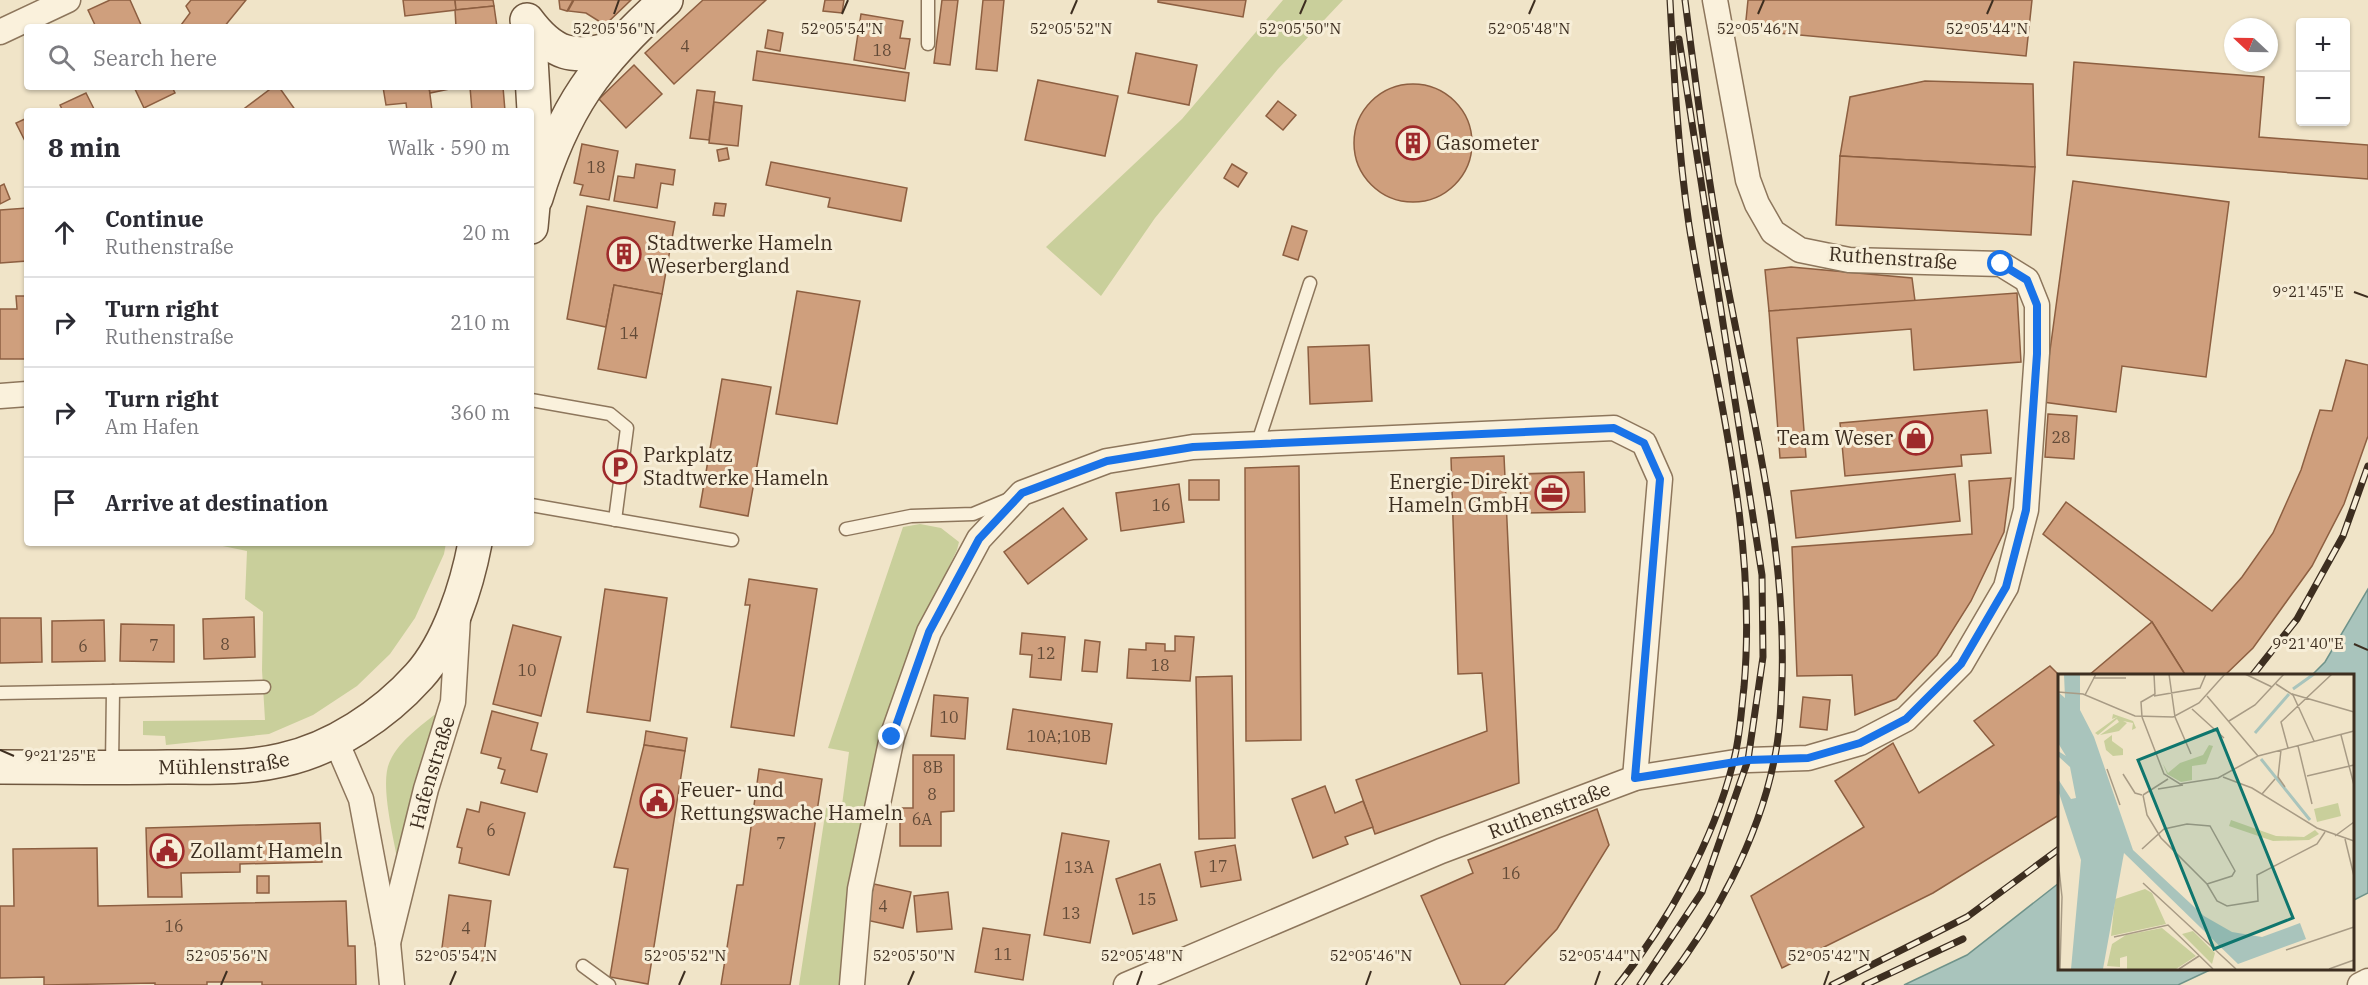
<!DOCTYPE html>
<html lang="en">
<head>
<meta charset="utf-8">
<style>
  body { margin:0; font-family:"IBM Plex Serif",serif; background:#f7f7f7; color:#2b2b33 }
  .controls { position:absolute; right:18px; top:18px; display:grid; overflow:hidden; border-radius:6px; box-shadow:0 2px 4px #0004 }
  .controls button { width:54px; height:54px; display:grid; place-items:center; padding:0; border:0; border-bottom:2px solid #e1e1e2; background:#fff; color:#2b2b33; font:30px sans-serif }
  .compass { position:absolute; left:2224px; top:18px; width:54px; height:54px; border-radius:50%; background:#fff; box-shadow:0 2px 4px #0004; rotate:292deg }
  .stop { position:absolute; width:18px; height:18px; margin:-14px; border:4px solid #1a73e8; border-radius:50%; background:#fff }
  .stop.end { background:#1a73e8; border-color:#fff; box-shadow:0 2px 6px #0008 }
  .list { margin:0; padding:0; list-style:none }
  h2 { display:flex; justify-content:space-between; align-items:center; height:78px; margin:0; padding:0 24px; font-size:26px }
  h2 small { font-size:20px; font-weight:400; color:#7c7c81 }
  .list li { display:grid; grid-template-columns:39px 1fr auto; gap:18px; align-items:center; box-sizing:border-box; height:90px; padding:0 24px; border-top:2px solid #e1e1e2 }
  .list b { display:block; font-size:22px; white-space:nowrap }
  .list p { margin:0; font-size:20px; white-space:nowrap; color:#7c7c81 }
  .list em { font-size:20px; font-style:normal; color:#7c7c81 }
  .icon { flex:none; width:33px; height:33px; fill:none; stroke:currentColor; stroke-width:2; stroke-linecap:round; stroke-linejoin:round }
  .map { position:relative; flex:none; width:2368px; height:985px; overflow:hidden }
  .search { position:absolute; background:#fff; box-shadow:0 2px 4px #0004; left:24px; top:24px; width:510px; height:66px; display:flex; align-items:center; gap:15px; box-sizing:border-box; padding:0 21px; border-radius:6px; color:#7c7c81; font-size:22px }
  .panel { position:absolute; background:#fff; box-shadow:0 2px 4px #0004; left:24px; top:108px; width:510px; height:438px; border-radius:6px }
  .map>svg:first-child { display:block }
</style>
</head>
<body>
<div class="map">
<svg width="2368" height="985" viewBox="0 0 2368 985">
  <rect width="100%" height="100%" fill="#f0e4c8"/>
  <g fill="#c9cf9b">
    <path d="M1283,0h60l-65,69 -123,149 -54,78 -55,-49 136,-128z"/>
    <path d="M920,524l21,4 18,14 -2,8c-44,88 -78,183 -98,280 -11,51 -13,104 -16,155h-44l28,-183 15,3 7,-53 -21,-4 75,-221z"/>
    <path d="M208,543h238l-2,11 -29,64 -25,36 -33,32 -44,29 -44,19 -103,11 -1,-9 -22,-1v-14l122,-1 -3,-50 1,-58 -18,-13 2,-48z"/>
    <path d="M443,708l-45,155c-4,-25 -19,-80 -8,-102 10,-22 35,-38 53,-53z"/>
  </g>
  <g fill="#a9c4bc" stroke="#6f938a" stroke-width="1.5">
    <path d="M2368,589v304l-16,8v-225h-41l14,-14z"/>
    <path d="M2059,883v85l153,1 -34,16h-274l63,-30z"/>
  </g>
  <g fill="#cf9f7d" stroke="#8d5f41" stroke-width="1.5">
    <path d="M110,0h20l12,27h-53l6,-2 -7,-15z"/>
    <path d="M191,0h55l-22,27h-40l-3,-2 9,-12 -4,-7z"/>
    <path d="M403,0h52l1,10 -51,6z"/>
    <path d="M455,0h38l1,6 -38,4z"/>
    <path d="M559,0h14l-6,11 -7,-2z"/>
    <path d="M574,0h57l-26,25 -19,-12 -18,-2z"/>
    <path d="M703,0h63l-92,84 -29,-31z"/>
    <path d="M825,0h19l-2,13 -19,-2z"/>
    <path d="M942,0h16l-8,65 -16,-2z"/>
    <path d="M983,0h21l-7,71 -21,-2z"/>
    <path d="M1158,0h88l-3,17 -85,-15z"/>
    <path d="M1748,0h284l-6,56 -281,-26z"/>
    <path d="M494,6l3,21h-41l-1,-17z"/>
    <path d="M861,14l42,7 -3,17 10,1 -5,30 -51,-9z"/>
    <path d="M768,30l15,3 -3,18 -15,-3z"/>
    <path d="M757,51l152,22 -4,28 -152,-21z"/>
    <path d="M1136,53l61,12 -8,40 -61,-12z"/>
    <path d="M2074,62l190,15 -5,60 109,8v34l-301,-24z"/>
    <path d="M634,65l28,29 -36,34 -27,-29z"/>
    <path d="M1038,80l80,16 -13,60 -80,-16z"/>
    <path d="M1925,81l108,3 2,83 -195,-11 10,-59z"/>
    <circle cx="1413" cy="143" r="59"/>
    <path d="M134,87h38l3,6 -31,15z"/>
    <path d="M273,87h6l17,24h-55z"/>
    <path d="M383,87h46l3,23 -25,1 -1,-8 -20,2z"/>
    <path d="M429,87h30l-29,6z"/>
    <path d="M470,87h33l2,24h-33z"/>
    <path d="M697,90l18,2 -6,48 -19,-2z"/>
    <path d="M86,93l9,18h-32l-3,-6z"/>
    <path d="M1278,101l18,14 -13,15 -17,-14z"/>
    <path d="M714,102l28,4 -4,40 -29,-3z"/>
    <path d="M27,118v27l-11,-22z"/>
    <path d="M582,144l36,7 -9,49 -29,-5 3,-10 -9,-2z"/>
    <path d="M727,148l2,11 -10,2 -2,-11z"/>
    <path d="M1840,156l195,11 -4,68 -195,-10z"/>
    <path d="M771,162l136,26 -6,33 -73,-14 2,-9 -64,-13z"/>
    <path d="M636,164l39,6 -2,15 -12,-2 -4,25 -43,-7 4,-25 16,2z"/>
    <path d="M1232,164l15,9 -9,14 -14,-9z"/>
    <path d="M2073,181l156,21 -23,175 -84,-11 -6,46 -73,-10z"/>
    <path d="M4,184l6,15 -10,5v-18z"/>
    <path d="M715,203l11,1 -2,12 -11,-1z"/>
    <path d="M587,206l88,16 -13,72 -48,-9 -8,42 -39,-8z"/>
    <path d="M27,208v53l-27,2v-53z"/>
    <path d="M1292,226l15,5 -9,29 -15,-5z"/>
    <path d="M1791,267l121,11 3,23 -146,10 -4,-41z"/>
    <path d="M614,285l48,9 -16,84 -48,-9z"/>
    <path d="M797,291l63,10 -23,123 -61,-10z"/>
    <path d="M2017,293l4,69 -107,8 -3,-41 -114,9 9,119 -26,1 -11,-147z"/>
    <path d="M16,296h11v63h-27v-50h17z"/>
    <path d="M1369,345l3,56 -62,3 -2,-57z"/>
    <path d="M2346,360l22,5v71l-24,68 -32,62 -59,82 -29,28h-38l-34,-54 -109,-88 23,-32 146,109 30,-34 31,-44 28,-63 19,-60 12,1z"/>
    <path d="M722,379l49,8 -23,129 -48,-9z"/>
    <path d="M1987,410l4,43 -30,2 1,11 -117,10 -5,-53z"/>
    <path d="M2048,414l29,2 -3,43 -29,-2z"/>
    <path d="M1504,456l15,327 -144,51 -19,-54 131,-49 -5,-58 -24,1 -7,-216z"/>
    <path d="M1299,466l2,274 -55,1 -1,-273z"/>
    <path d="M1584,472l1,40 -64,1 -1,-39z"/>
    <path d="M1955,474l5,47 -164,17 -5,-47z"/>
    <path d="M2011,478l-7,54 -33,69 -34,54 -41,44 -41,16 -3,-40 -55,1 -5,-129 180,-13 -3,-53z"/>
    <rect x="1189" y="480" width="30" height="20"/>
    <path d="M1179,484l5,38 -63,9 -5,-38z"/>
    <path d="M1063,508l24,31 -59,45 -24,-32z"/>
    <path d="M749,579l68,10 -23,147 -63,-9 19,-122h-5z"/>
    <path d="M605,589l62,9 -17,123 -63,-9z"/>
    <path d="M254,617l1,40 -51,2 -1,-40z"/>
    <path d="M0,618h41l1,44 -42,1z"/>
    <path d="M104,620l1,41 -53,1v-41z"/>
    <path d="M2152,622l34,54h-98z"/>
    <path d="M121,624l53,1v37l-54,-1z"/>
    <path d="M513,625l48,12 -20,79 -48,-12z"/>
    <path d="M1022,633l43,4 -4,43 -31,-3 2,-22 -12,-1z"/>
    <path d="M1175,636l19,1 -4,44 -63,-3 2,-29 17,1v-7l19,1v7h10z"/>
    <path d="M1085,640l15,2 -3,30 -15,-1z"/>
    <path d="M2050,666l10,10 -1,139 -126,78 -151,75 -31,-72 113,-69 -29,-46 58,-38 26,50 75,-48 -20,-24z"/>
    <path d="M1232,676l3,162 -36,1 -3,-162z"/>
    <path d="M934,695l34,3 -3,41 -34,-3z"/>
    <path d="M1803,697l27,3 -3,30 -27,-3z"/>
    <path d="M1013,709l99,15 -6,40 -99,-15z"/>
    <path d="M492,711l46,12 -7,27 16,4 -10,38 -36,-9 4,-13 -7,-2 3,-10 -20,-5z"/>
    <path d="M646,731l41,7 -2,13 -41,-6z"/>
    <path d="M644,745l41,6 -37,233 -38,-7 18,-108 -14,-2z"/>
    <path d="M913,755h41v56l-13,1v34h-41v-38h13z"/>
    <path d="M759,769l63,10 -32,206h-69l16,-100h6z"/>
    <path d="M1325,786l10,27 28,-12 10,26 -28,10 3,7 -35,14 -21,-59z"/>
    <path d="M481,802l44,11 -16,62 -50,-12 3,-15 -5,-1 10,-38 12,3z"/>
    <path d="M1597,809l12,36 -52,84 -53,56h-43l-40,-89 52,-23 -5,-13z"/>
    <path d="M320,823l2,39 -82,2v8l-59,1 1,24h-34l-2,-69z"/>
    <path d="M1062,833l47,8 -19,102 -46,-8z"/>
    <path d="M1235,845l6,35 -40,7 -6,-35z"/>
    <path d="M97,848l1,58 248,-5 2,45h7l1,39h-94v-3h-55v3h-52v-2l-111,2v-8l-44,1v-72h14l-1,-57z"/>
    <path d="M1160,864l17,56 -44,14 -17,-55z"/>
    <rect x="257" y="876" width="12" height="17"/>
    <path d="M874,884l37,8 -8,36 -37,-8z"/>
    <path d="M948,892l4,37 -35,3 -3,-36z"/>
    <path d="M449,895l42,6 -8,60 -42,-6z"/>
    <path d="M983,928l47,7 -7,45 -48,-8z"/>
  </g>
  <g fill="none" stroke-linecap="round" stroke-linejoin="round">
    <g stroke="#8d765c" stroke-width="15">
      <g id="service">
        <path d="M928,0v44"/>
        <path d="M531,400l79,14 17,14 -12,92"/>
        <path d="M1257,445l53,-162"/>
        <path d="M531,505l201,35"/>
        <path d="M846,529l65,-13 62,-2 36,-15"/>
        <path d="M113,691l151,-4"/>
        <path d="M0,693l113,-2 -1,75"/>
        <path d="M583,966l26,19"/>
      </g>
    </g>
    <g stroke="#8d765c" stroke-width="27">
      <g id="minor">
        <path d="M0,32l68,-32"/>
        <path d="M0,396l27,-2"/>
        <path d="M336,741l25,58 27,144 4,42"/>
        <path id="s1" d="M388,943l38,-154 27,-87 5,-84"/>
        <path d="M852,985l8,-96 32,-152 37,-105 50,-93 43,-46 85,-32 86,-14 421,-19 30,15 16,36 -25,299"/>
        <path id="s2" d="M1126,985l315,-134 194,-73 113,-18 60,-2 52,-15 46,-24 55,-55 45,-77 20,-77 11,-157v-48l-10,-25 -26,-16 -152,-4 -49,-10 -27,-18 -16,-28 -9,-24 -33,-180"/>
        <path d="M2360,985l8,-4"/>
      </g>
    </g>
    <g stroke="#6f573f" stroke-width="36">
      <g id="secondary">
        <path d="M527,20c26,35 46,40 87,28"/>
        <path d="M531,59l6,103 -6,65"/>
        <path d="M536,198c27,-90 61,-136 130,-198"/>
        <path id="s3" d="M0,767c56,0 112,1 168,0 38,0 76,2 114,-7 51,-11 102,-45 137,-84 30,-33 48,-91 56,-133"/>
      </g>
    </g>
    <use href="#service" stroke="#faf1dc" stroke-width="12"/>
    <use href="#minor" stroke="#faf1dc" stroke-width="24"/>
    <use href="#secondary" stroke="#faf1dc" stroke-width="33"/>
    <g stroke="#3d2e20" stroke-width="7">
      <g id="rail">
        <path d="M2252,676l45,-57 46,-83 25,-70"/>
        <path d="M1618,985c50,-63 95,-143 115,-222 7,-24 8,-51 11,-76 14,-157 -31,-309 -55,-462 -11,-75 -15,-150 -19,-225"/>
        <path d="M1640,985l62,-93 46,-132 15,-103 -1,-82 -83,-536"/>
        <path d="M1664,985c50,-63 94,-145 110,-224 6,-27 7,-55 8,-82 4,-127 -27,-250 -51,-375 -20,-100 -33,-202 -46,-304"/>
        <path d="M1832,985l135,-68 92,-68"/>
        <path d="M1865,985l98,-46"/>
      </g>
    </g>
    <use href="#rail" stroke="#f7eed8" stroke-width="4.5" stroke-dasharray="14" stroke-linecap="butt"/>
  </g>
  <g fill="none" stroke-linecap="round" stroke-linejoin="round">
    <path stroke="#1a73e8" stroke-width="8" d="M892,737l37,-105 50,-93 43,-46 85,-32 86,-14 421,-19 30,15 16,36 -25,299 113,-18 60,-2 52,-15 46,-24 55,-55 45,-77 20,-77 11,-156v-49l-10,-25 -26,-16"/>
  </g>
  <path fill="none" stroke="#3d2e20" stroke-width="2" d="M614,14l5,-14M842,14l6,-14M1071,14l6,-14M1300,14l6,-14M1529,14l6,-14M1758,14l6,-14M1987,14l6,-14M2354,292l14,5M2354,644l14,6M0,750l14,6M221,985l6,-14M450,985l6,-14M679,985l6,-14M908,985l6,-14M1137,985l5,-14M1366,985l5,-14M1595,985l5,-14M1824,985l5,-14"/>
  <defs>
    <g id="building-ring" transform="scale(1.725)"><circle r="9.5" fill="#f7eed8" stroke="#9e2a2b" stroke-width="1.5"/><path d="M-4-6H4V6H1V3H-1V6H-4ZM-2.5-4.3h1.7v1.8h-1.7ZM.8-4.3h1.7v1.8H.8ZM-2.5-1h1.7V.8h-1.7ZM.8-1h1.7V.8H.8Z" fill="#9e2a2b"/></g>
    <g id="shop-ring" transform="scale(1.725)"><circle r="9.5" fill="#f7eed8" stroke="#9e2a2b" stroke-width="1.5"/><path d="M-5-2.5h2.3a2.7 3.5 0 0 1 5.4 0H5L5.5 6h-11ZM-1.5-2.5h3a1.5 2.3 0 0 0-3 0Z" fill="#9e2a2b"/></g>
    <g id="parking-ring" transform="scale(1.725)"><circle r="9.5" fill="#f7eed8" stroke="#9e2a2b" stroke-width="1.5"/><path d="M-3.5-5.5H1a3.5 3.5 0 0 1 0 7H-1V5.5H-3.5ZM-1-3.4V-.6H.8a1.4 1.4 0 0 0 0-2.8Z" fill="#9e2a2b"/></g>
    <g id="office-ring" transform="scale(1.725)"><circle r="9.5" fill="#f7eed8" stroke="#9e2a2b" stroke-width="1.5"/><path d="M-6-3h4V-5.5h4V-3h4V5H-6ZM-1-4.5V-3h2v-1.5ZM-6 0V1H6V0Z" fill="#9e2a2b"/></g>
    <g id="civic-ring" transform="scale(1.725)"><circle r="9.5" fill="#f7eed8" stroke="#9e2a2b" stroke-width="1.5"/><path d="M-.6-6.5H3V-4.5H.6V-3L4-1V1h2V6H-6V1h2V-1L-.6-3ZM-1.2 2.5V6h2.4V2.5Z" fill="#9e2a2b"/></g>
  </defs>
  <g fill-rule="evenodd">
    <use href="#building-ring" x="1413" y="143"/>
    <use href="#building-ring" x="624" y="254"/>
    <use href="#shop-ring" x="1916" y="438"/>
    <use href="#parking-ring" x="620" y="467"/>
    <use href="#office-ring" x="1552" y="493"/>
    <use href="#civic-ring" x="657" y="801"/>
    <use href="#civic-ring" x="167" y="851"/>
  </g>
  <g text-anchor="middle" stroke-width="6" stroke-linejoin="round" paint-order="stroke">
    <g font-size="16" fill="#624a37">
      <text x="685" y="52">4</text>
      <text x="882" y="56">18</text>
      <text x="596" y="173">18</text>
      <text x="629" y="339">14</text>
      <text x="2061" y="443">28</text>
      <text x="1161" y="511">16</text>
      <text x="225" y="650">8</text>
      <text x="154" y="651">7</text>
      <text x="83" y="652">6</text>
      <text x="1046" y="659">12</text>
      <text x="1160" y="671">18</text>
      <text x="527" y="676">10</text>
      <text x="949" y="723">10</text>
      <text x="1059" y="742">10A;10B</text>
      <text x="933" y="773">8B</text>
      <text x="932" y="800">8</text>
      <text x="922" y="825">6A</text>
      <text x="491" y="836">6</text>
      <text x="781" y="849">7</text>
      <text x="1218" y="872">17</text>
      <text x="1079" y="873">13A</text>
      <text x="1511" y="879">16</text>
      <text x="1147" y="905">15</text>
      <text x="883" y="912">4</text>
      <text x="1071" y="919">13</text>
      <text x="174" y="932">16</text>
      <text x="466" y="934">4</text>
      <text x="1003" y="960">11</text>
    </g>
    <g font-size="20" fill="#3d2e20" stroke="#f7eed8" text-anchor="start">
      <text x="1436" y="150">Gasometer</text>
      <text x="647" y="250">Stadtwerke Hameln<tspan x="647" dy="23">Weserbergland</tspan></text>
      <text x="1893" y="445" text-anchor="end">Team Weser</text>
      <text x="643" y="462">Parkplatz<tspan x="643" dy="23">Stadtwerke Hameln</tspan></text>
      <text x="1529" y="489" text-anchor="end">Energie-Direkt<tspan x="1529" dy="23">Hameln GmbH</tspan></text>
      <text x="680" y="797">Feuer- und<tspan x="680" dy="23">Rettungswache Hameln</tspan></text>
      <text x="190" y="858">Zollamt Hameln</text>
    </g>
    <g font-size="20" fill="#3d2e20" stroke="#f7eed8">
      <text transform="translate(1893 258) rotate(4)" y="7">Ruthenstraße</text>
      <text dy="7" stroke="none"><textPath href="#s3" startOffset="224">Mühlenstraße</textPath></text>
      <text dy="7" stroke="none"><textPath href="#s1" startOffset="176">Hafenstraße</textPath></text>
      <text dy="7" stroke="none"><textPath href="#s2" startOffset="458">Ruthenstraße</textPath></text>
    </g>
  </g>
  <g transform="translate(2058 674)">
    <rect width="296" height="296" fill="#f0e4c8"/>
    <path d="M55,40l20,7 3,7 -4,2 1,-7 -10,-2 4,2 -8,8 -19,4 19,-13 -2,-3 -19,16 -3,-2 22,-16 -5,2zM54,61v6l11,8v6l-10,1 -7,-6 -2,-9zM151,71l4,1 -7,18 -14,2v14l-11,2 -14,-8 -4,-10 5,9 12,-10 23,-8zM280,129l3,13 -24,6 -3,-13zM173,146l45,16 28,1 11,-7 4,4 -10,6 -36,1 -44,-15zM87,215l7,4 14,31 -55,12 4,-37zM104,254l34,28 -20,13h-49v-13l-7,2v9l-13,-1 5,-22 14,-9zM135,257l22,22 -3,11 -30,-30z" fill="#c9cf9b"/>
    <path d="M6,0h16v36l14,27 39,113 71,66 28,16 30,5 38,-14 6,16 -68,25 -114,-111 -21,116h-32l10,-109 -23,-70v-11l13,20 5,-1 -6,-31 -12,-11v-5l8,5 -8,-13v-51l7,6z" fill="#a9c4bc"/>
    <path fill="none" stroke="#a9c4bc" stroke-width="3" d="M235,15l21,-15M197,59l34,-39M203,85l49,61"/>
    <path fill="none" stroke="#a89b85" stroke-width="1.5" d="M111,0l6,43 16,37M187,0l27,13M35,4h33M218,10l17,11 21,46M0,18l25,2 52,22 38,1 26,-14 26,-29M234,20l62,18M27,21l11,-21M96,22l46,-8 6,-14M149,22l51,60M134,35l32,29M84,43l-1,-15 14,-8 -1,-20M84,43l22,57 16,10 38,-6 40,-22 96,-25M171,47l26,-16 29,-31M283,61l13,50M240,72l14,58M230,74l-7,-26 51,-48M223,76l-3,27 7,10M49,95l13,36M65,100l12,19 7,2M249,102l47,-11M165,103l29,11 65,40 37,13M100,115l25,-4M204,120l13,-15M85,121l4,20 14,23 46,46 10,17 10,5 31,-5 -1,-26 60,-31 8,-12M85,121l25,-16M277,162l19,-14M287,165l9,37M84,175l22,-20 23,-5 23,2 25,45 -3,5 -25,8M0,185l4,38 -2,72M85,209l93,86M56,263l54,-12 45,44M228,276l68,-23M121,295l20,-13M271,295l25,-9"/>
    <path fill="#0f766e" fill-opacity="0.15" stroke="#0f766e" stroke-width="3" d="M159,55l76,189 -79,31 -76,-189z"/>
    <rect width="296" height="296" fill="none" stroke="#3d2e20" stroke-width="3"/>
  </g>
  <g font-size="15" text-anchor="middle" fill="#3d2e20" stroke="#f7eed8" stroke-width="6" stroke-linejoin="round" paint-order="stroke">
    <text x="1758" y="34">52°05'46"N</text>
    <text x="614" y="34">52°05'56"N</text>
    <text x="842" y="34">52°05'54"N</text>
    <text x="1071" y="34">52°05'52"N</text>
    <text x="1300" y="34">52°05'50"N</text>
    <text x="1529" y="34">52°05'48"N</text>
    <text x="1987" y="34">52°05'44"N</text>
    <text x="2308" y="297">9°21'45"E</text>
    <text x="2308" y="649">9°21'40"E</text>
    <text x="60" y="761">9°21'25"E</text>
    <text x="227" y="961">52°05'56"N</text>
    <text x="456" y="961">52°05'54"N</text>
    <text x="685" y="961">52°05'52"N</text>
    <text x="914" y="961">52°05'50"N</text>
    <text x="1142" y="961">52°05'48"N</text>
    <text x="1371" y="961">52°05'46"N</text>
    <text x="1600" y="961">52°05'44"N</text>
    <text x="1829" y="961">52°05'42"N</text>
  </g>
</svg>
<div class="controls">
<button>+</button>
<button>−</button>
</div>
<svg class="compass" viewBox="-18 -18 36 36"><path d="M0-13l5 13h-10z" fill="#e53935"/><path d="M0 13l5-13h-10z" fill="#7c7c81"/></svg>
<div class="stop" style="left:2001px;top:264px"></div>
<div class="stop end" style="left:892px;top:737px"></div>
<div class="search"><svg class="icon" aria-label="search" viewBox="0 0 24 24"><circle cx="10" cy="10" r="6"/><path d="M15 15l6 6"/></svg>Search here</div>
<section class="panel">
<h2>8 min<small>Walk · 590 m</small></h2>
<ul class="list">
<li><svg class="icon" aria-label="ahead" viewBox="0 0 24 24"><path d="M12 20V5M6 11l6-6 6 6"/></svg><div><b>Continue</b><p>Ruthenstraße</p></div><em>20 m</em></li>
<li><svg class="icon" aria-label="right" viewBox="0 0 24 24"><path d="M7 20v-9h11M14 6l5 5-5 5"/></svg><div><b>Turn right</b><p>Ruthenstraße</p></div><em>210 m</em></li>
<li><svg class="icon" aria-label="right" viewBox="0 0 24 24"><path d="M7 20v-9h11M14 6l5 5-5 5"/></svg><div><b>Turn right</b><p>Am Hafen</p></div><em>360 m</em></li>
<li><svg class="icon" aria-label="arrive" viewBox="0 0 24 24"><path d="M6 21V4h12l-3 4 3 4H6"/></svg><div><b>Arrive at destination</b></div></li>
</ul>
</section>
</div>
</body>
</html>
